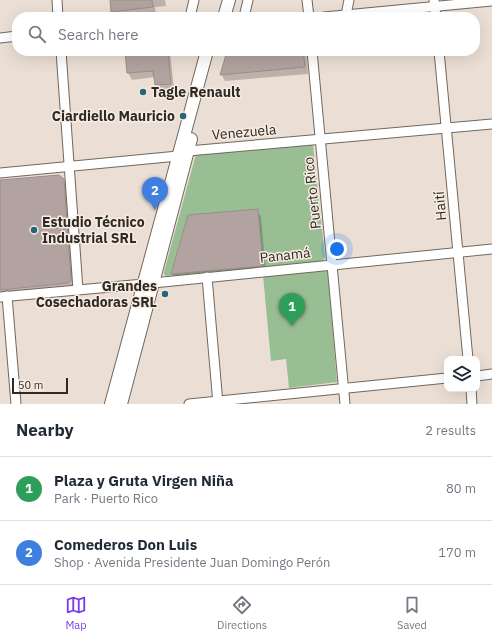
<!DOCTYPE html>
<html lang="en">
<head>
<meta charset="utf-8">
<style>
  body { margin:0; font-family:"IBM Plex Sans",sans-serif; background:#f6f6f7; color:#1f2937 }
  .controls { position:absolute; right:12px; bottom:12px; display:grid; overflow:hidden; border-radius:8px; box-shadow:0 4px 16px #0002 }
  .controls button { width:36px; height:36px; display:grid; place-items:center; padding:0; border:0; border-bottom:1px solid #e0e1e3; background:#fff; color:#1f2937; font:20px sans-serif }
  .scale { position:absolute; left:12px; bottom:10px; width:56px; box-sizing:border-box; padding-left:4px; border:2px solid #2d2925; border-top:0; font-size:11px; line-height:14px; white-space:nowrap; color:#2d2925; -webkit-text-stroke:3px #f8ece2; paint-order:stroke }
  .you { position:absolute; left:337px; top:249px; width:14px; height:14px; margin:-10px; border:3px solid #fff; border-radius:50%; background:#1a73e8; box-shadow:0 0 0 6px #1a73e833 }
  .badge { display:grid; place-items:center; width:26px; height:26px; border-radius:50%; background:#7c3aed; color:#fff; font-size:13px; font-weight:700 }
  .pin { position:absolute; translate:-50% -33px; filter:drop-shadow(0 1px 2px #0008) }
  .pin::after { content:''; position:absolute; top:21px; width:14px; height:12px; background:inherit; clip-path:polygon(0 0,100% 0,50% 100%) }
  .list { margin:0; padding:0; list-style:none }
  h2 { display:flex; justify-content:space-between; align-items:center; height:52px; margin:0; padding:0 16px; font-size:17px }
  h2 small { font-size:13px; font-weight:400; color:#747a83 }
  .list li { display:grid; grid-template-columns:26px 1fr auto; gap:12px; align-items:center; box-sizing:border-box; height:64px; padding:0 16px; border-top:1px solid #e0e1e3 }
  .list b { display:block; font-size:15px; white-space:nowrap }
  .list p { margin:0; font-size:13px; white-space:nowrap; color:#747a83 }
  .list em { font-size:13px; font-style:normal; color:#747a83 }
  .icon { flex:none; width:22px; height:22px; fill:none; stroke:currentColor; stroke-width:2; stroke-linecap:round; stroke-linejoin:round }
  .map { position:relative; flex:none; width:492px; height:404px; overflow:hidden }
  .search { position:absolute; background:#fff; box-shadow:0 4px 16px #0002; left:12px; right:12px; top:12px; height:44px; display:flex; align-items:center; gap:10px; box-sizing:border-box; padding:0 14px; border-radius:16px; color:#747a83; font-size:15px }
  .sheet { height:180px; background:#fff }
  nav { display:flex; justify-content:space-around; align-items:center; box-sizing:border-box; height:56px; border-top:1px solid #e0e1e3; background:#fff; font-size:11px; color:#747a83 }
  nav a { display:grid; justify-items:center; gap:2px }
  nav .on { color:#7c3aed }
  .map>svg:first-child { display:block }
</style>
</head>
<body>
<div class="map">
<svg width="492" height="404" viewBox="0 0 492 404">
  <rect width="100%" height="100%" fill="#ebdfd5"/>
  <g fill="#99be94" fill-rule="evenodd">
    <path d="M313,144l12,113 -2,4 -156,15 -3,-1v-3l32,-118zM188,215l75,51 -92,8z"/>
    <path d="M326,270l2,4 9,108 -48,6 -3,-29 -15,2 -8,-86z"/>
  </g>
  <g fill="#0003">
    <path d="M111,0h54l1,6 -11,1 1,7 -41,3 -3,-6z"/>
    <path d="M126,51h44l4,39 -15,2 -3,-7 -1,-8 -23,3 -4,-7z"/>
    <path d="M228,51h78l2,23 -83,7 -4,-7z"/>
    <path d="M63,180l5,7 7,100 -75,10v-116z"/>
    <path d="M257,210l4,7 5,56 -90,8 -4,-7 17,-58z"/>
  </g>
  <g fill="#b3a3a0" stroke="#9c8d89">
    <path d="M110,0h42l1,7 -42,5z"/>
    <path d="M125,51h43l3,33 -16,1 -2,-14 -26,2z"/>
    <path d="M227,51h76l2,16 -85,8z"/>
    <path d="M59,175l5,4 7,101 -3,3 -68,7v-110z"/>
    <path d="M258,209l5,57 -92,8 17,-59z"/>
  </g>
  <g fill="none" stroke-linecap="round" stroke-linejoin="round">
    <g stroke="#71675e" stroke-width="11">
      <g id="minor">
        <path d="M57,0l1,17"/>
        <path d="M307,0l2,17"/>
        <path d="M434,0l2,17"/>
        <path d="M346,15l3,-15"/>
        <path d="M190,17l4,-17"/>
        <path d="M244,17l4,-17"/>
        <path d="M324,17l168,-16"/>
        <path d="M0,38l17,-2"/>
        <path d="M61,51l17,239"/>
        <path d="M312,51l33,353"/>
        <path d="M439,51l29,308"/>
        <path d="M0,173l178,-17 10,-5 304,-27"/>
        <path d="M207,277l11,127"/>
        <path d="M153,283l339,-34"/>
        <path d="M7,296l9,108"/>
        <path d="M0,297l144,-13"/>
        <path d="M477,376l15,-2"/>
        <path d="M471,389l1,15"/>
        <path d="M189,404l258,-26"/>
      </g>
    </g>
    <g stroke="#71675e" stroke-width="14">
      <g id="major">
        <path d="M224,17l5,-17"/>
        <path d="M111,404l96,-353"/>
        <path d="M121,404l70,-265"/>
      </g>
    </g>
    <use href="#minor" stroke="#fff" stroke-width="9"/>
    <use href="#major" stroke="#fff" stroke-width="12"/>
  </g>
  <g fill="#236678" stroke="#f8ece2" stroke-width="1.5">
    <circle cx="143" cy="92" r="4"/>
    <circle cx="183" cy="116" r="4"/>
    <circle cx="34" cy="230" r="4"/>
    <circle cx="165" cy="294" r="4"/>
  </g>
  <g text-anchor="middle" stroke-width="3" stroke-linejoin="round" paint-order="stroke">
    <g font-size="14" font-weight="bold" fill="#2d2925" stroke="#f8ece2" text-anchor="start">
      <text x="151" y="97">Tagle Renault</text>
      <text x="175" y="121" text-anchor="end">Ciardiello Mauricio</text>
      <text x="42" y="227">Estudio Técnico<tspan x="42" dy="16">Industrial SRL</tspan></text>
      <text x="157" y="291" text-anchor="end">Grandes<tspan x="157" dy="16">Cosechadoras SRL</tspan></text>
    </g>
    <g font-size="14" fill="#2d2925" stroke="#f8ece2">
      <text transform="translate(244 132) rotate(-5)" y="5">Venezuela</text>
      <text transform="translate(312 193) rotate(-96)" y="5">Puerto Rico</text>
      <text transform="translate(440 206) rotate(-95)" y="5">Haití</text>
      <text transform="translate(285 255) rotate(-6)" y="5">Panamá</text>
    </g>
  </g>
</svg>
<div class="controls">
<button><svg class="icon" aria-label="layers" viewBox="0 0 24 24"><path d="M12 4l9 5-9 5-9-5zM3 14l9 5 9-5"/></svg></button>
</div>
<div class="scale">50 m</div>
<div class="you"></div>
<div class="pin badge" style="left:292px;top:326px;background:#2e9e5b">1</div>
<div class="pin badge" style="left:155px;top:210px;background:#3f7fe0">2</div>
<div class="search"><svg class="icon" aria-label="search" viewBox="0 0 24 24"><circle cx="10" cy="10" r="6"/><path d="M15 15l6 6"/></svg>Search here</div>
</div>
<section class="sheet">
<h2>Nearby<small>2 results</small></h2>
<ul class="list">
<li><span class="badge" style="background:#2e9e5b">1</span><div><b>Plaza y Gruta Virgen Niña</b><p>Park · Puerto Rico</p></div><em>80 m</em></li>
<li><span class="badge" style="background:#3f7fe0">2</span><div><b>Comederos Don Luis</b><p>Shop · Avenida Presidente Juan Domingo Perón</p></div><em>170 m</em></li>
</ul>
</section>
<nav>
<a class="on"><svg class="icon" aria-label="map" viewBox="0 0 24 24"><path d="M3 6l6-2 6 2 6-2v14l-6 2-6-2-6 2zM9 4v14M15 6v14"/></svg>Map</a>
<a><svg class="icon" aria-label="directions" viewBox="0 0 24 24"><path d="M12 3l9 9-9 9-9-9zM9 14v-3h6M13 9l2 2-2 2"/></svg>Directions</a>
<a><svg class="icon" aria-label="saved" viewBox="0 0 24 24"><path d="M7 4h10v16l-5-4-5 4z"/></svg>Saved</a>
</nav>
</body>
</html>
